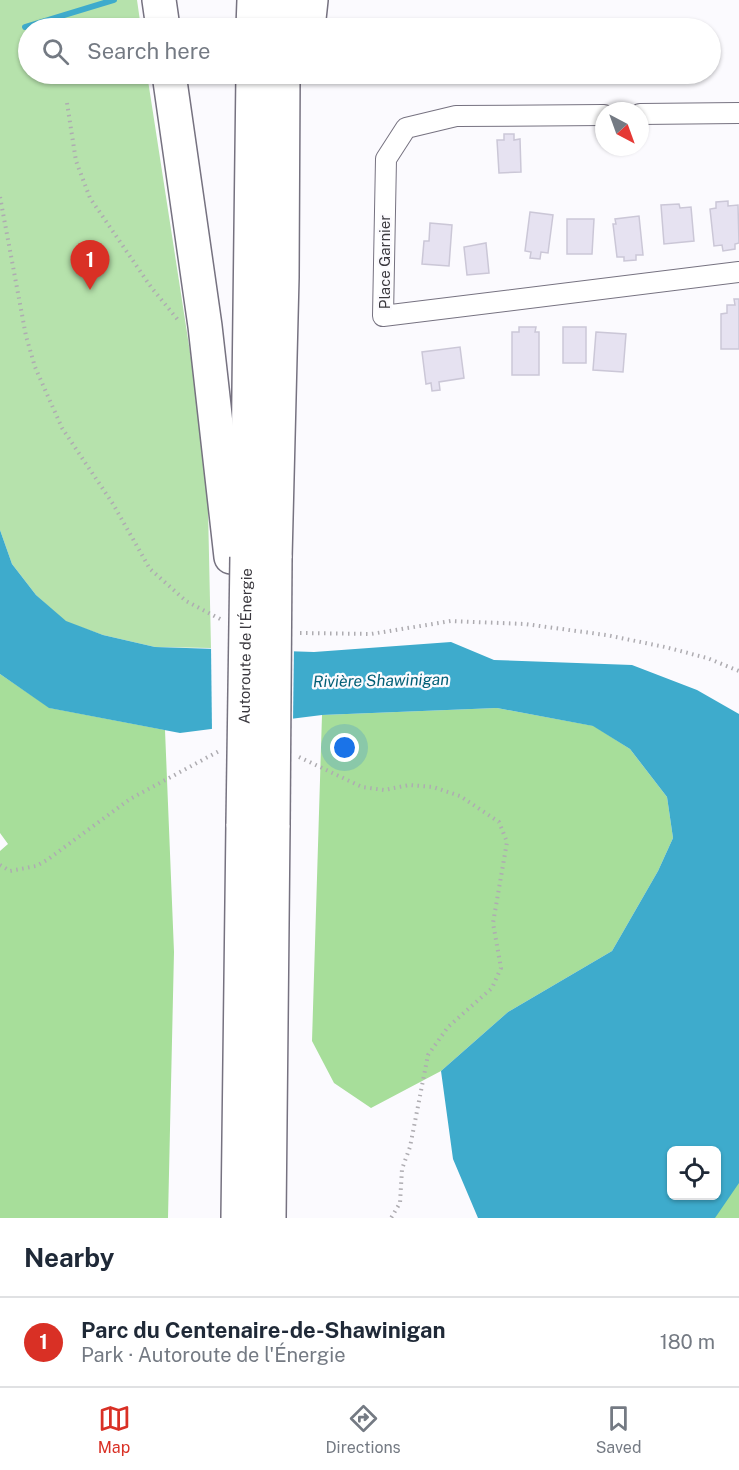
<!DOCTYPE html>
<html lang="en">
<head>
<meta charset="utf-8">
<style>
  body { margin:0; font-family:"Public Sans",sans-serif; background:#f2f2f3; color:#1f2937 }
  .controls { position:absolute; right:18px; bottom:18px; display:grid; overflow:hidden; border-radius:9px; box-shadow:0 2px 4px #0004 }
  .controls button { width:54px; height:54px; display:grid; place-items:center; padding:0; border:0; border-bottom:2px solid #e0e1e3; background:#fff; color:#1f2937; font:30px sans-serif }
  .compass { position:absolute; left:595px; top:102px; width:54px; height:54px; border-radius:50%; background:#fff; box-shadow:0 2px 4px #0004; rotate:139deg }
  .you { position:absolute; left:345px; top:748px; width:21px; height:21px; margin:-15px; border:4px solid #fff; border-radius:50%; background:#1a73e8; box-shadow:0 0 0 9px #1a73e833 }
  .badge { display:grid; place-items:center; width:39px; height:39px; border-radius:50%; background:#d93025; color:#fff; font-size:20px; font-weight:700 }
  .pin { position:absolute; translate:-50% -50px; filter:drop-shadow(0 2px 3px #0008) }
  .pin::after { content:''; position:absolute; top:32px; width:21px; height:18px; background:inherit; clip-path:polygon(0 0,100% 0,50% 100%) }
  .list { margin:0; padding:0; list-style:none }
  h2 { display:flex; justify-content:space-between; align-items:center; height:78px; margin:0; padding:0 24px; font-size:26px }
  h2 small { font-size:20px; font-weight:400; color:#747a83 }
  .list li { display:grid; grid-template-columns:39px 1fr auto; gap:18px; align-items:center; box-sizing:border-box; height:90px; padding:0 24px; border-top:2px solid #e0e1e3 }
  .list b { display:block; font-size:22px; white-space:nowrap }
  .list p { margin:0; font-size:20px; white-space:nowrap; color:#747a83 }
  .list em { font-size:20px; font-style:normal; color:#747a83 }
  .icon { flex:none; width:33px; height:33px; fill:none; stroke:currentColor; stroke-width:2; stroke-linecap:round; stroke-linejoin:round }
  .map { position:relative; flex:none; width:739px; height:1218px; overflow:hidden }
  .search { position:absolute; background:#fff; box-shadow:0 2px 4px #0004; left:18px; right:18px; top:18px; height:66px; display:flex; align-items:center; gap:15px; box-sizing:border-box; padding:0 21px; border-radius:33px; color:#747a83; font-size:22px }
  .sheet { height:168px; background:#fff }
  nav { display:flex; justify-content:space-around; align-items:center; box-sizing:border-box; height:84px; border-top:2px solid #e0e1e3; background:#fff; font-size:16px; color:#747a83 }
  nav a { display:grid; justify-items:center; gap:3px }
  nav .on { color:#d93025 }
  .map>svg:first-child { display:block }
</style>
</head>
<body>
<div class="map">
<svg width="739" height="1218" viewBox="0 0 739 1218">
  <rect width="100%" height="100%" fill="#fbfafe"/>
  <path fill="#b6e2ac" d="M0,0h137l4,28h-113v46h119l60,388 4,186 -56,-1 -52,-12 -37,-13 -30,-27 -24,-31 -12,-34z"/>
  <g fill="#a7de9a">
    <path d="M0,674l50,34 115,22 9,222 -6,266h-168v-367l8,-7 -8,-11z"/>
    <path d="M497,708l97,18 36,23 37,48 6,41 -15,33 -46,80 -104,61 -67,59 -70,37 -37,-25 -22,-42 10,-326z"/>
    <path d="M739,1177v41h-26z"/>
  </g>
  <path fill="#3eabcc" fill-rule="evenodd" d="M0,530l12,34 24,31 30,26 37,14 52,12 159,5 137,-10 43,18 138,5 65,25 42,24v469l-24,35h-237l-25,-59 -12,-88 67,-59 104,-61 46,-80 15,-33 -6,-41 -37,-48 -37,-23 -96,-18 -175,7 -142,18 -131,-25 -49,-34zM672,1150h44v46h-44z"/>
  <path fill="#fbfafe" d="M211,645l83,3 -1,74 -81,10z"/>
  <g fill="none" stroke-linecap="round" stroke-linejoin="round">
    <path stroke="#3eabcc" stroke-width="6" d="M25,27l89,-27"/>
  </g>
  <g fill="#e6e2f1" stroke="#cbc7d7" stroke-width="1.5">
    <path d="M504,134h10v6l6,-1 1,33 -22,1 -2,-33h7z"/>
    <path d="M728,201v5l10,-1 1,38 -4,1v5l-12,2 -1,-6 -8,1 -4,-37 6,-1v-6z"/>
    <path d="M679,204l1,4 11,-1 3,34 -30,3 -3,-39z"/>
    <path d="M530,212l23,3 -5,38 -7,-1 -1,7 -10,-1 1,-6 -6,-1z"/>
    <path d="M639,216l4,39h-7v5l-12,1v-4h-7l-4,-33h3l-1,-5z"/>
    <path d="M567,219h27l-2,35h-25z"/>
    <path d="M430,223l22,2 -3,41 -27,-2 2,-23h5z"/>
    <path d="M486,243l3,30 -22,2 -3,-28z"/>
    <path d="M734,299h5v50h-18v-35l6,-1v-8h8z"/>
    <path d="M519,327h17l-1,5h4v43h-27v-43h7z"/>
    <rect x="563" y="327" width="23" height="36"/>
    <path d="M596,332l30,2 -3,38 -30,-2z"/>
    <path d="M460,347l4,31 -25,4 1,8 -8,1 -1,-8 -5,1 -4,-32z"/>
  </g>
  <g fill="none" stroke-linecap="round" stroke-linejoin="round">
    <g stroke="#767280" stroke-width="22">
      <g id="minor">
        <path d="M640,114l99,-1"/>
        <path d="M604,115l-148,1 -50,12 -20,31 -3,157 356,-44"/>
      </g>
    </g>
    <g stroke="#767280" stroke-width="36">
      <g id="motorway">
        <path d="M159,0l4,28"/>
        <path d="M253,28l1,-28"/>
        <path d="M283,28l1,-28"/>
        <path d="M308,28l3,-28"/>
        <path d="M169,74l36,252 26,231"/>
        <path d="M247,549l6,-475"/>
        <path d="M275,558l7,-281 1,-203"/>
        <path d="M238,1218l5,-394"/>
        <path d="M269,1218l4,-393"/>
      </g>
    </g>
    <g stroke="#aeacb1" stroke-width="4" stroke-dasharray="1.5 4.5" stroke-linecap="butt">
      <path d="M67,103l9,58 14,37 61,89 27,33"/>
      <path d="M0,197l26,139 9,31 27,61 51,76 37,65 36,32 36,19"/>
      <path d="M300,633l71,1 80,-13 74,3 81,11 59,12 42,11 32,13"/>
      <path d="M299,757l63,30 22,3 25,-5 24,2 27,9 39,26 8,20 -14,81 8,45 -9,20 -44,39 -20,28 -18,92 -8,22 -2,34 -9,15"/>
      <path d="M0,865l10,6 26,-5 11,-6 83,-61 91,-49"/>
    </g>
    <use href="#minor" stroke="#fff" stroke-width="20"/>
    <use href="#motorway" stroke="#fff" stroke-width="33"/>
    <g stroke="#767280" stroke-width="36" stroke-linecap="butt">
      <g id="motorway-bridge">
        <path id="s1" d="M243,824l4,-267"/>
        <path d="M273,825l2,-267"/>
      </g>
    </g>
    <use href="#motorway-bridge" stroke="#fff" stroke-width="33"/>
  </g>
  <g text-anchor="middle" stroke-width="4.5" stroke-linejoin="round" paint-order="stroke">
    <g font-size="15" fill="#3a383e" stroke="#fbfafe">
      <text transform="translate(385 262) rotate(-90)" y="5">Place Garnier</text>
      <text dy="5" stroke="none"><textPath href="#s1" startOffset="178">Autoroute de l'Énergie</textPath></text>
    </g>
    <g font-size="16" font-style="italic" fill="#025f76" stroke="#fbfafe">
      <text transform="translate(381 680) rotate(-1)" y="6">Rivière Shawinigan</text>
    </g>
  </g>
</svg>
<div class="controls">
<button><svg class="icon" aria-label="locate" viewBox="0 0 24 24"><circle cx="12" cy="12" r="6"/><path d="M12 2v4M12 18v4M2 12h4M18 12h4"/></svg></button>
</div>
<svg class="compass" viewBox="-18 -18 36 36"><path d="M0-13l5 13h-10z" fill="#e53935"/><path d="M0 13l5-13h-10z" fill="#747a83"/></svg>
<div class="you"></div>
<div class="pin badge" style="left:90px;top:290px">1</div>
<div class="search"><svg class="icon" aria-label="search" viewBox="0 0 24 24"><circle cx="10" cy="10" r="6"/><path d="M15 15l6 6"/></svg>Search here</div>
</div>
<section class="sheet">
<h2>Nearby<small></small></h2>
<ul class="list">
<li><span class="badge">1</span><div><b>Parc du Centenaire-de-Shawinigan</b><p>Park · Autoroute de l'Énergie</p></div><em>180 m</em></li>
</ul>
</section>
<nav>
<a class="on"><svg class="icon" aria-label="map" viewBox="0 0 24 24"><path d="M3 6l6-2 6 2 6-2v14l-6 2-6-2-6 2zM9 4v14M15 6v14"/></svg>Map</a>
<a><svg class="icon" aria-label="directions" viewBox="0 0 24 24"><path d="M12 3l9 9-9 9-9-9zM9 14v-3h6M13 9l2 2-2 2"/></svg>Directions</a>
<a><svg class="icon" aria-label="saved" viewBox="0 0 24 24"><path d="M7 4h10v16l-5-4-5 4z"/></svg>Saved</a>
</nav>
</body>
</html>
